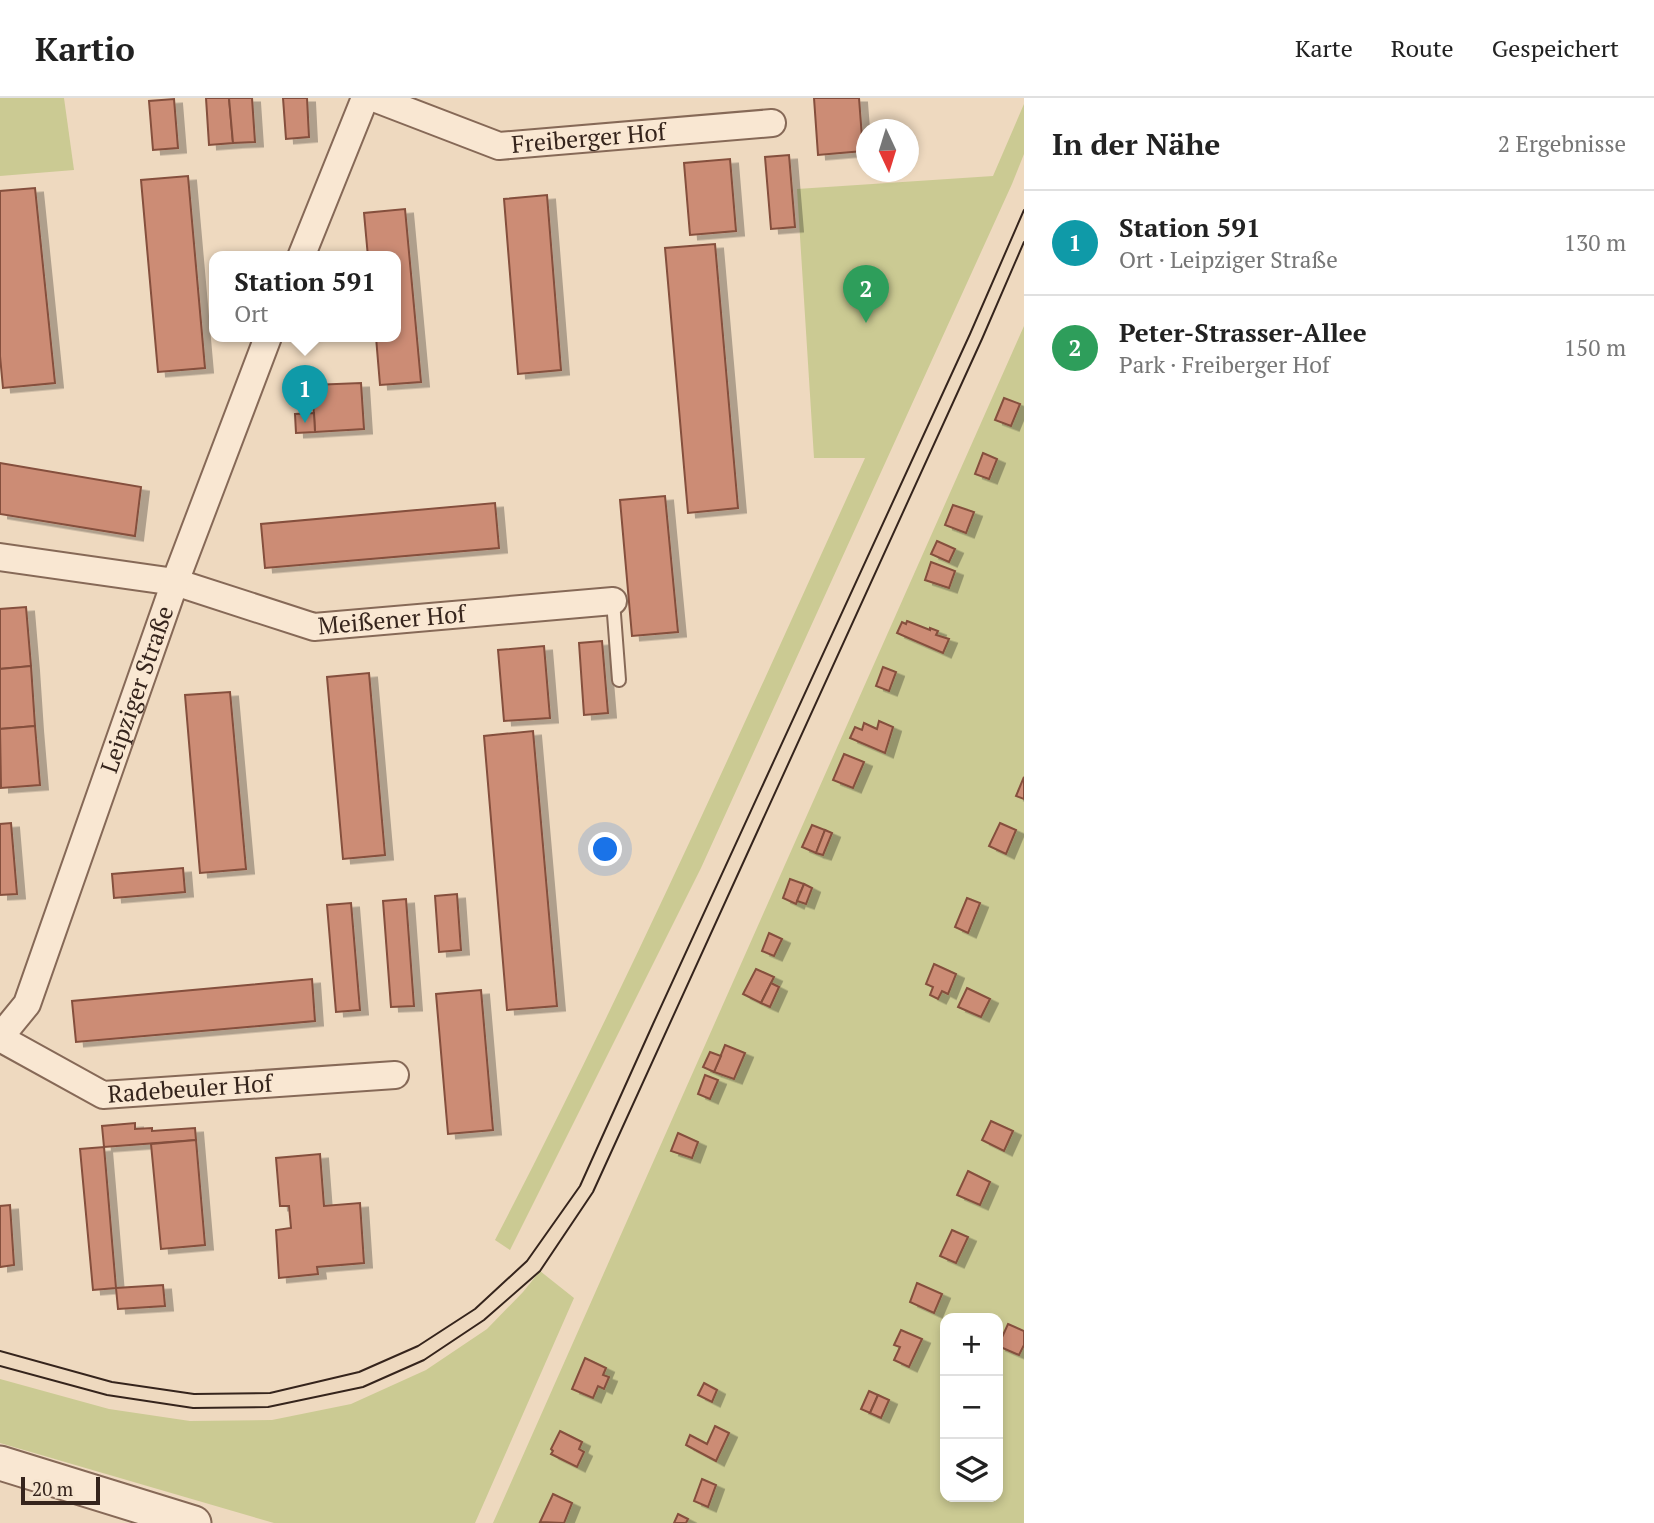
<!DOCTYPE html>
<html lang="de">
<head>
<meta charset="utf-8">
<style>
  body { margin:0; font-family:"PT Serif",serif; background:#f2f2f2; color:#222 }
  .controls { position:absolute; right:21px; bottom:21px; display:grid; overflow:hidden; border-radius:14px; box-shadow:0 4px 10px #0003 }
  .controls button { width:63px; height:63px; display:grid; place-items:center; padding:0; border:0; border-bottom:2px solid #e0e0e0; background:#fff; color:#222; font:35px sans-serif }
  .compass { position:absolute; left:856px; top:21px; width:63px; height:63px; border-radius:50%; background:#fff; box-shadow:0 4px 10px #0003; rotate:176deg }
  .scale { position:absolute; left:21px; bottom:18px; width:79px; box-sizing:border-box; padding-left:7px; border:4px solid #35241c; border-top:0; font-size:19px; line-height:24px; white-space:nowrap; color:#35241c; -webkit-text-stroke:5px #f5e4ce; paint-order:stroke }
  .you { position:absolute; left:606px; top:752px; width:24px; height:24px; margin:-18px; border:5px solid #fff; border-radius:50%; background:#1a73e8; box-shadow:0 0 0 10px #1a73e833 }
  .badge { display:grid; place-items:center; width:46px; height:46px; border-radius:50%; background:#db2777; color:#fff; font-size:23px; font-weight:700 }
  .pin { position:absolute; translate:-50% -58px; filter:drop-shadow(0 2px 4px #0008) }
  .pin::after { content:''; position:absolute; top:37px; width:24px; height:21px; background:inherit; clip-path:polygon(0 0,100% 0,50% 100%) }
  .popup { position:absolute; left:209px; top:153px; width:192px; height:91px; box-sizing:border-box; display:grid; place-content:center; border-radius:14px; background:#fff; filter:drop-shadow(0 2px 5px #0005); font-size:23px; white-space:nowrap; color:#767676 }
  .popup b { font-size:26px; color:#222 }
  .popup::after { content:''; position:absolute; left:50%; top:100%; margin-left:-14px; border:14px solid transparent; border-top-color:#fff }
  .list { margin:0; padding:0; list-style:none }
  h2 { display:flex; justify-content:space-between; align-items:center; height:91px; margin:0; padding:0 28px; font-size:30px }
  h2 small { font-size:23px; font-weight:400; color:#767676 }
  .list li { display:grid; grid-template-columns:46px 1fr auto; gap:21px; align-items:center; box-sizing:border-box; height:105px; padding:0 28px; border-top:2px solid #e0e0e0 }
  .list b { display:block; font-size:26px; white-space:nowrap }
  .list p { margin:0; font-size:23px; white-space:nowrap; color:#767676 }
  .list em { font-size:23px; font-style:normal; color:#767676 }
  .icon { flex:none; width:38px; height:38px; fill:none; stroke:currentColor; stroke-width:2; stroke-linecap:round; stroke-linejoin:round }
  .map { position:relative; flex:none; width:1024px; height:1425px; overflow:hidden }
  header { display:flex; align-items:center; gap:42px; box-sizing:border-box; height:98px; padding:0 35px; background:#fff; border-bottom:2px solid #e0e0e0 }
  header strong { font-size:33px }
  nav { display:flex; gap:38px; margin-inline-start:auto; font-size:24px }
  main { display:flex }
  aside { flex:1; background:#fff }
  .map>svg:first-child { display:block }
</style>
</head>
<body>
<header>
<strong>Kartio</strong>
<nav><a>Karte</a><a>Route</a><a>Gespeichert</a></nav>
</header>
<main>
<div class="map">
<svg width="1024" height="1425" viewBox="0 0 1024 1425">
  <defs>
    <filter id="shadow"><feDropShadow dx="8" dy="4.5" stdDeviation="0" flood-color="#0004"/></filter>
  </defs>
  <rect width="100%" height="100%" fill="#eed9bf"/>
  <g fill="#cbca93" fill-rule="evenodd">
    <path d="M0,0h64l10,72 -74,6z"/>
    <path d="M1024,6v50l-12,30 -311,684 -191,382 -15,-10c133,-256 251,-520 370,-782h-51l-17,-269 196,-13z"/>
    <path d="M1024,228v1197h-531zM945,1220h53v179h-53z"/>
    <path d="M540,1173l34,27 -99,225h-201l-274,-80v-64l109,30 81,12 82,-1 79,-16 75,-34 61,-41 36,-37z"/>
  </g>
  <g fill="#cc8c74" stroke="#854f3d" stroke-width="2" filter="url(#shadow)">
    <path d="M206,0h23l4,45 -24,2z"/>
    <path d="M229,0h23l3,44 -22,1z"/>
    <path d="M283,0h24l2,39 -23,2z"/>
    <path d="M814,0h45l4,53 -45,4z"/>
    <path d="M174,1l4,49 -25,2 -4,-49z"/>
    <path d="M789,57l6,72 -24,2 -6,-72z"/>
    <path d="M730,61l6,72 -46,4 -6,-72z"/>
    <path d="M188,78l17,192 -47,4 -17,-192z"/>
    <path d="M35,90l20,195 -52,5 -3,-32v-165z"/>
    <path d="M547,97l14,175 -43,4 -14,-175z"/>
    <path d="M405,111l16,173 -41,3 -4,-48h20v-80h-28l-4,-44z"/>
    <path d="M715,146l23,264 -50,5 -23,-265z"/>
    <path d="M361,285l3,46 -49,3 -3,-47z"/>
    <path d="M1004,300l16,6 -9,22 -16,-6z"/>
    <path d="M314,315l1,19 -19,1 -1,-19z"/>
    <path d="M983,355l14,6 -8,20 -14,-5z"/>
    <path d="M0,365l141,24 -6,49 -135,-22z"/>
    <path d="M665,398l13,136 -46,4 -12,-136z"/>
    <path d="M495,405l4,45 -234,20 -4,-44z"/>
    <path d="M953,407l21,7 -8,21 -21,-8z"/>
    <path d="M937,443l18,8 -6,13 -18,-8z"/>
    <path d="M931,464l24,9 -6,17 -24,-8z"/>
    <path d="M26,509l5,59 -31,3v-60z"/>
    <path d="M907,523l23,9v-2l8,3 -2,4 13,4 -6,14 -46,-20 5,-11 4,2z"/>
    <path d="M602,543l6,72 -24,2 -5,-72z"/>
    <path d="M544,548l6,72 -46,3 -6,-71z"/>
    <path d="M31,568l4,60 -35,3v-60z"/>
    <path d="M883,569l13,5 -7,19 -13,-5z"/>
    <path d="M369,575l16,182 -42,4 -16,-182z"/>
    <path d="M230,594l16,177 -46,4 -15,-178z"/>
    <path d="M879,623l14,6 -8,26 -35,-15 5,-11 7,3 2,-7 13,6z"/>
    <path d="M35,628l5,59 -39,3 -1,-59z"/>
    <path d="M533,633l24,275 -50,4 -23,-274z"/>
    <path d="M844,656l20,8 -11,26 -20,-8z"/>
    <path d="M1024,679v22l-8,-3z"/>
    <path d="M11,725l6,71 -17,1v-71z"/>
    <path d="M1000,725l16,7 -10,24 -17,-8z"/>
    <path d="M812,727l13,5 -9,23 -14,-6z"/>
    <path d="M825,732l7,3 -9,22 -7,-2z"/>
    <path d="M183,770l2,24 -71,6 -2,-24z"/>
    <path d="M790,781l14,5 -8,20 -13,-6z"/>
    <path d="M804,786l8,4 -6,16 -9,-3z"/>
    <path d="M457,796l4,56 -22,2 -4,-56z"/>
    <path d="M967,800l13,5 -12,30 -13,-6z"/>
    <path d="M406,801l8,107 -23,1 -8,-106z"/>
    <path d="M351,805l9,107 -24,2 -9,-107z"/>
    <path d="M769,835l13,6 -8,17 -12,-5z"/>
    <path d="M934,866l22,10 -8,20 -6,-3 -4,8 -8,-4 3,-8 -7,-3z"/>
    <path d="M756,871l18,8 -13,26 -18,-9z"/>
    <path d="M312,881l3,42 -239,21 -4,-41z"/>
    <path d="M771,885l8,4 -9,20 -9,-4z"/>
    <path d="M967,890l23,11 -9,18 -23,-10z"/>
    <path d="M481,892l12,140 -45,4 -12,-140z"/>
    <path d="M725,947l20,8 -11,26 -20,-7z"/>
    <path d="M710,954l11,4 -7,16 -11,-5z"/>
    <path d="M705,977l13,5 -8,19 -12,-5z"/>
    <path d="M991,1023l22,10 -9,20 -22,-11z"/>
    <path d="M135,1025v6l17,-1v3l43,-3 1,12 -92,7 -2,-21z"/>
    <path d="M678,1035l20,9 -6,16 -21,-7z"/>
    <path d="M196,1042l9,105 -44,4 -10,-105z"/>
    <path d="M104,1049l12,141 -23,2 -13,-141z"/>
    <path d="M320,1056l4,52 36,-3 4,60 -47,4 1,7 -39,4 -3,-48 15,-2 -2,-22h-9l-4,-48z"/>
    <path d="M968,1073l22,11 -10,23 -23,-10z"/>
    <path d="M10,1107l4,60 -14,2v-61z"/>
    <path d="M952,1132l16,7 -12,26 -16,-7z"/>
    <path d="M917,1185l25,11 -8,19 -24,-11z"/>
    <path d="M163,1187l2,21 -47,3 -2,-21z"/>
    <path d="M1008,1226l16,7v14l-5,10 -21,-9z"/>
    <path d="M901,1232l21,9 -13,28 -15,-7 6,-13 -6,-2z"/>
    <path d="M585,1260l21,10 -3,7 6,2 -5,12 -6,-3 -5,12 -21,-9z"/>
    <path d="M704,1285l13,7 -5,12 -14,-7z"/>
    <path d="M869,1293l9,4 -8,18 -9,-4z"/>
    <path d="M878,1297l11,5 -8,18 -11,-5z"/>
    <path d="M715,1328l14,7 -13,28 -30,-16 4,-10 17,9z"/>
    <path d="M560,1333l22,11 -3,7 5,3 -7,15 -26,-13 2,-3 -2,-2z"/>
    <path d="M702,1381l14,6 -8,22 -14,-6z"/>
    <path d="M553,1396l19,9 -8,20 -24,-1z"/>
    <path d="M678,1416l10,5 -2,4h-12z"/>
  </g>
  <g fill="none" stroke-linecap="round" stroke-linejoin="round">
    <g stroke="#866957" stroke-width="16">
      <path id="service" d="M613,503l6,79"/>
    </g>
    <g stroke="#866957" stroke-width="30">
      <g id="minor">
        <path id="s1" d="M374,0l125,48 273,-23"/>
        <path d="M301,159l64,-159"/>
        <path id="s2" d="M0,459l175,25 139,45 299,-26"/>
        <path id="s3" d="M0,939l27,-33 148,-422 93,-245"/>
        <path id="s4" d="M0,940l103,57 292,-20"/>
      </g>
    </g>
    <g stroke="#866957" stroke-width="37">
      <path id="tertiary" d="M0,1365l194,60"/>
    </g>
    <use href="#service" stroke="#f9e7d2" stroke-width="12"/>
    <use href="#minor" stroke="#f9e7d2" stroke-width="26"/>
    <use href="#tertiary" stroke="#f9e7d2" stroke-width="33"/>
    <g stroke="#35241c" stroke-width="2">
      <path d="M0,1253l112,31 82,12 76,-1 89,-21 59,-26 57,-37 52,-48 53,-75 73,-162 317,-690 54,-124"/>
      <path d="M0,1268l107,29 86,13 75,-1 95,-20 61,-27 60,-40 56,-49 53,-79 389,-853 42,-97"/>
    </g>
  </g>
  <g text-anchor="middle" stroke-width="5" stroke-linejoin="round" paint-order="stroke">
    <g font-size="24" fill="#35241c" stroke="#f5e4ce">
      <text dy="8" stroke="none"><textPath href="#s1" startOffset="224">Freiberger Hof</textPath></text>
      <text dy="8" stroke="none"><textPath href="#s2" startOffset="401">Meißener Hof</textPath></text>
      <text dy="8" stroke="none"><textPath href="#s3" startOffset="376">Leipziger Straße</textPath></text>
      <text dy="8" stroke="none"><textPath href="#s4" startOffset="205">Radebeuler Hof</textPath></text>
    </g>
  </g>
</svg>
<div class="controls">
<button>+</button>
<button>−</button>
<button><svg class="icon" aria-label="layers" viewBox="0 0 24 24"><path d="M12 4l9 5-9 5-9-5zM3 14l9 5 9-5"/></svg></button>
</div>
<svg class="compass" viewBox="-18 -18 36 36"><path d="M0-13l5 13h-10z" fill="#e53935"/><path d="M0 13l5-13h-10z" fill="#767676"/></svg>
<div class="scale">20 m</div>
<div class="you"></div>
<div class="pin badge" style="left:305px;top:325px;background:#0f9aa8">1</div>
<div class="popup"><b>Station 591</b>Ort</div>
<div class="pin badge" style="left:866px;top:225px;background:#2e9e5b">2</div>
</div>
<aside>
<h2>In der Nähe<small>2 Ergebnisse</small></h2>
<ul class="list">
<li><span class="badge" style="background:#0f9aa8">1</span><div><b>Station 591</b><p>Ort · Leipziger Straße</p></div><em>130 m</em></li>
<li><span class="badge" style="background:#2e9e5b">2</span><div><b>Peter-Strasser-Allee</b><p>Park · Freiberger Hof</p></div><em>150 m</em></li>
</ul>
</aside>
</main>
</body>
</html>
